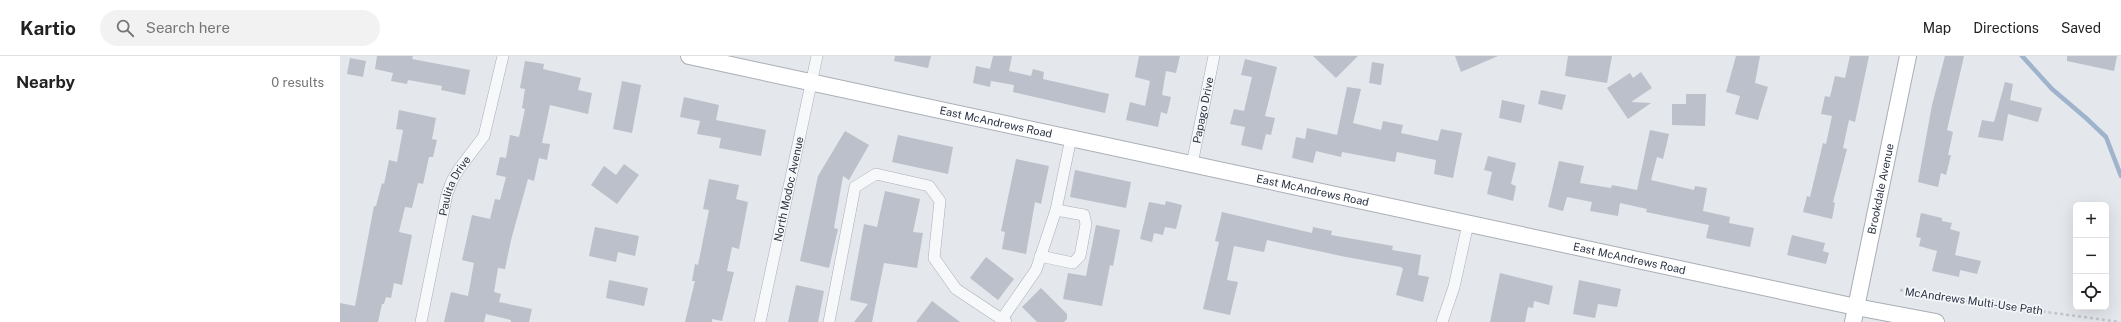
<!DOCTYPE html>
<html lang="en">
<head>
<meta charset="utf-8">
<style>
  body { margin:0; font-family:"Public Sans",sans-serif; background:#f2f2f2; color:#222 }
  .controls { position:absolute; right:12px; bottom:12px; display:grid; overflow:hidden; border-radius:6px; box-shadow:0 4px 16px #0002 }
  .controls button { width:36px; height:36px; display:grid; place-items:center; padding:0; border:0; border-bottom:1px solid #e0e0e0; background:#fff; color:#222; font:20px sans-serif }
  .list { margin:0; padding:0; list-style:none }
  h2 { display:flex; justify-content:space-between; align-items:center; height:52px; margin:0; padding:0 16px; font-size:17px }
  h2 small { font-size:13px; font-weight:400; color:#767676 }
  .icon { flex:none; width:22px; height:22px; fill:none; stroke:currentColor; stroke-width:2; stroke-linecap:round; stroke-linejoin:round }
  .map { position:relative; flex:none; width:1781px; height:266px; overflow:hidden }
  header { display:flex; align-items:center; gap:24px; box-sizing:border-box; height:56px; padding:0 20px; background:#fff; border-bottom:1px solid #e0e0e0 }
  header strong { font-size:19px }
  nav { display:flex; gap:22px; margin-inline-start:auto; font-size:14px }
  .search { width:280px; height:36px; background:#f2f2f2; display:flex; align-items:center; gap:10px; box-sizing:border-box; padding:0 14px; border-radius:22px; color:#767676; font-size:15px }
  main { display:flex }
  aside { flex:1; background:#fff }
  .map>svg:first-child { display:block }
</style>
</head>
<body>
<header>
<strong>Kartio</strong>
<div class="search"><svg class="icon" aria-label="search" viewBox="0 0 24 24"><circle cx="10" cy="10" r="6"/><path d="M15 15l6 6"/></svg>Search here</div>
<nav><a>Map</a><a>Directions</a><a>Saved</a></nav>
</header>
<main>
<aside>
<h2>Nearby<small>0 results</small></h2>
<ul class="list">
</ul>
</aside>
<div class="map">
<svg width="1781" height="266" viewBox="0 0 1781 266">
  <rect width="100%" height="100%" fill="#e4e7ec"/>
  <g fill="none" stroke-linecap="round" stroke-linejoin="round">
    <path stroke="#9fb4cc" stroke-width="4.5" d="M1682,0l30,33 34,29 20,19 15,39"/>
  </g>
  <g fill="#bbc0ca">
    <path d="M37,0h36l-1,3 58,11 -5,25 -24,-5 1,-4 -34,-6 -1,4 -16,-3 2,-8 -18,-4z"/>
    <path d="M555,0h36l-3,12 -34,-7z"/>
    <path d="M653,0h19l-3,15 22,5 2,-7 11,3 -1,7 66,15 -4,19 -92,-21 1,-7 -23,-4 -1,6 -17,-4 3,-17 14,3z"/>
    <path d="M799,0h41l-4,17 -10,-2 -4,24 9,2 -4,17 -6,-2 -3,15 -32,-7 4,-18 15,4 5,-25 -15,-4z"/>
    <path d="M973,0h45l-22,22z"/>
    <path d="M1115,0h43l-37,16z"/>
    <path d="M1228,0h44l-5,27 -42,-7z"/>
    <path d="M1396,0h24l-5,27 13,4 -10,33 -23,-6 5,-18 -14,-4z"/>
    <path d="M1510,0h19l-14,66 -6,-2 -6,28 4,1 -14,53 2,1 -3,16 -29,-7 4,-16 3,1 13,-54 3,1 6,-28 -11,-2 4,-18 5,1 5,-21 10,2z"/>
    <path d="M1605,0h19l-17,74 6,2 -5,23h3l-5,20 -5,-2 -3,14 -20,-5 14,-77z"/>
    <path d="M1727,0h50l-3,15 -47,-10z"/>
    <path d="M10,2l16,3 -3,16 -16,-3z"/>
    <path d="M905,3l32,8 -12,49 10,2 -4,17 -5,-1 -4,16 -21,-5 4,-18 -15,-3 4,-15 10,2 8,-34 -11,-2z"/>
    <path d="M185,5l19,3 -1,5 38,9 -3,12 14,3 -4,21 -38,-9 -8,38 8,1 -3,16 -8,-2 -5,23 -6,-2 -17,61 -6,29 -7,-1 -4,24 7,2 -2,8 33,7 -3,13h-18v-2l-25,-6 -2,8h-40l7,-30 17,4 6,-33 -12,-3 10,-45 18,4 5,-20 5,1 6,-23 -10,-2 4,-18 6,1 4,-23 9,2 6,-28 -3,-1 3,-19 -5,-1z"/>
    <path d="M1032,6l12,2 -3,21 -12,-2z"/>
    <path d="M1301,16l11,16 -21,14 20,1 -23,16 -21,-31 23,-15 3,5z"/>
    <path d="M282,25l19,4 -9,48 -19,-4z"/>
    <path d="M1665,26l8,2 -3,16 32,8 -4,14 -30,-8 -5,27 -25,-4 4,-17 12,2z"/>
    <path d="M1007,31l14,2 -8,34 28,7 2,-9 20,4 -2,8 37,8 3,-12 21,4 -9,45 -19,-4 2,-14 -39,-8 -2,10 -53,-10 -1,5 -25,-6 -3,12 -21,-5 4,-21 9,2 2,-11 30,7z"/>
    <path d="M1201,34l25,5 -4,15 -24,-6z"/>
    <path d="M1346,38h20l-1,32 -33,-1v-21h14z"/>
    <path d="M344,41l35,8 -3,15 50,10 -5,26 -42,-8 2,-10 -24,-4 3,-13 -20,-4z"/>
    <path d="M1162,44l23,5 -4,18 -22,-5z"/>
    <path d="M59,54l37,8 -4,21 5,1 -4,17h-4l-6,27 -5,-1 -6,25 -7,-1 -6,25 13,3 -10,50 -8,-2 -3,15 -5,-1 -2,7h-2l-4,18h-38v-19l15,3 19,-100h2l6,-23 2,1 5,-24 8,2 6,-32 -7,-1z"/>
    <path d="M1310,74l19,4 -6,25 -6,-2 -6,23 43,10 1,-4 12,2 -4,23 27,6 -1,6 25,5 -4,19 -44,-9 3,-13 -63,-13 1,-3 -27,-6 -2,13 -28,-5 2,-9 -25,-5 -4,14 -15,-4 11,-46 25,5 -4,17 31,5 1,-3 25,5z"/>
    <path d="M505,75l24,14 -20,35 -6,-4 -9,52 4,1 -9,39 -29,-7 18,-85z"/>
    <path d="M558,79l55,12 -5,27 -56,-12z"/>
    <path d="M1148,100l28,7 -5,21 5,2 -3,15 -26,-7 5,-22 -8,-2z"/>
    <path d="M676,103l33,7 -8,38 -6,-2 -9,52 -24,-5 3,-17 -4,-1z"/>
    <path d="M284,108l15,11 -22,29 -26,-19 13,-19 12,9z"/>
    <path d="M735,114l56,12 -5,26 -56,-11z"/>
    <path d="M369,123l30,6 -3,14 12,3 -9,47 -7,-2 -5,24 7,1 -12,49 -10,-2v3h-27l10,-41h-3l3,-17 3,1 11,-55 -6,-1z"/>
    <path d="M545,135l35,8 -7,33 10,1 -6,35 -33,-5 -12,59h-18l14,-18 -18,-4 14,-76 13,3z"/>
    <path d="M826,145l16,4 -6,24 -11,-2 -2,8 -9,-2 -2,9 -12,-3 9,-37 16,3z"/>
    <path d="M882,156l90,21 1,-6 19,4 -1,4 62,11 -1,4 29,5 -3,20 11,2 -6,25 -27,-7 7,-26 -2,-2 -55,-10 -79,-17 -3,12 -30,-6 -7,34 11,2 -8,33 -27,-6 16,-67 -4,-1z"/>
    <path d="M1581,157l21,5v3l10,2 -2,6 10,3 -5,23 26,6 -4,13 -17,-4 -1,7 -27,-6 5,-20 -18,-5 2,-8 -5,-1z"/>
    <path d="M756,169l24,5 -7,36 -3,-1 -8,41 -39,-7 5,-26 18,3z"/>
    <path d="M255,171l44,9 -4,20 -17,-4 -2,10 -27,-6z"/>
    <path d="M1452,179l33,8 -2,8 6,2 -3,11 -39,-9z"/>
    <path d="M646,201l28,22 -16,21 -28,-22z"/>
    <path d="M1160,217l53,13 -4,19 -15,-4 -1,7 -5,-1 -3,15h-35z"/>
    <path d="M269,224l39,8 -4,18 -38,-8z"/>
    <path d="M1239,224l42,9 -4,18 -19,-3 -3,14 -22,-4z"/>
    <path d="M456,229l28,6 -6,31h-30z"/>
    <path d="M701,232l26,26v5l-3,3h-27l-15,-15z"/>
    <path d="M592,245l28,21h-44z"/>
  </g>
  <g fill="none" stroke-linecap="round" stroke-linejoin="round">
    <g stroke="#a9aeb7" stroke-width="12">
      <g id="street">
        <path id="s1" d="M852,108l22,-108"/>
        <path d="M700,200l33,7 7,-7 6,-32 -2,-9 -28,-5"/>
        <path d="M662,263l34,-49 20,-60 15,-72"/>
        <path id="s2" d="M81,266l26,-128 5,-13 7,-12 25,-33 19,-80"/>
        <path id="s3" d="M420,266l57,-266"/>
        <path d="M489,266l26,-135 21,-13 53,12 11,15 -6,57 22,31 50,33"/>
        <path d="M1102,266l12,-35 14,-63"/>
      </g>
    </g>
    <g stroke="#a9aeb7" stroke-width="18">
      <g id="secondary">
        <path id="s4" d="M349,0l1167,251 80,15"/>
        <path id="s5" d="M1513,266l55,-266"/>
      </g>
    </g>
    <path stroke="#c2c5cb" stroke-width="2.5" stroke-dasharray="3 3" stroke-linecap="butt" d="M1560,234l66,11 154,21"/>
    <use href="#street" stroke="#f7f8fa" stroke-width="11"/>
    <use href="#secondary" stroke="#fff" stroke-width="16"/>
  </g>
  <g text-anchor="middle" stroke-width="3.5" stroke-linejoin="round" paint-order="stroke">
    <g font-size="11" fill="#2b3445" stroke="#f4f6f9">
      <text dy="4" stroke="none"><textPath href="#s1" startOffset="55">Papago Drive</textPath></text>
      <text dy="4" stroke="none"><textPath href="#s4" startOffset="314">East McAndrews Road</textPath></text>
      <text dy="4" stroke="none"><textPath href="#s2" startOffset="141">Paulita Drive</textPath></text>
      <text dy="4" stroke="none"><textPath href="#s3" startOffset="136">North Modoc Avenue</textPath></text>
      <text dy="4" stroke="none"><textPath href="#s5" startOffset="136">Brookdale Avenue</textPath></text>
      <text dy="4" stroke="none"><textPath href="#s4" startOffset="638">East McAndrews Road</textPath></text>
      <text dy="4" stroke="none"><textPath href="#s4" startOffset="962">East McAndrews Road</textPath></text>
      <text transform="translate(1634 245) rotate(8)" y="4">McAndrews Multi-Use Path</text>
    </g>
  </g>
</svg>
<div class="controls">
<button>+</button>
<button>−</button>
<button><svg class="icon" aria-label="locate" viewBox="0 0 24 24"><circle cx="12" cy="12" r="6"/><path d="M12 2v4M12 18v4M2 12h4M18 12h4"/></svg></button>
</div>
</div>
</main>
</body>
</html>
